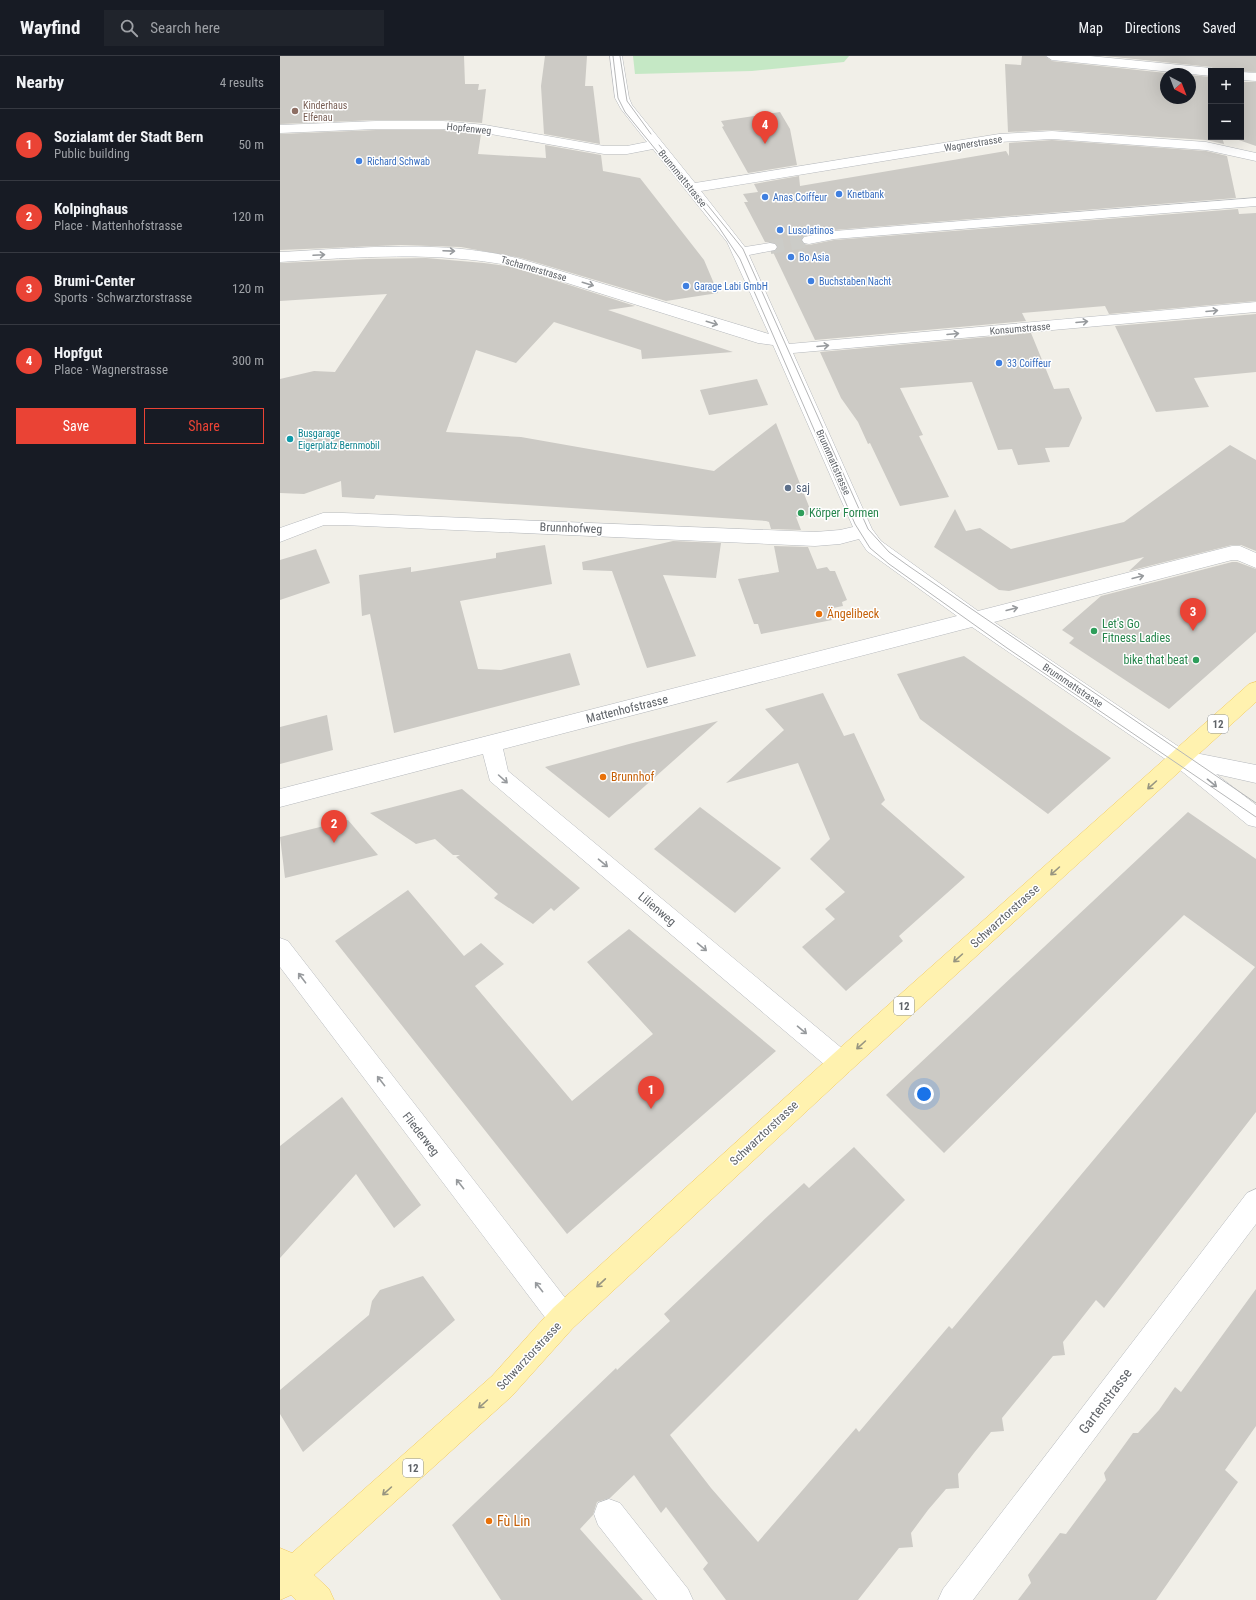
<!DOCTYPE html>
<html lang="en">
<head>
<meta charset="utf-8">
<style>
  body { margin:0; font-family:"Roboto Condensed",sans-serif; background:#20242c; color:#f1f3f6 }
  .controls { position:absolute; right:12px; top:12px; display:grid; overflow:hidden; border-radius:0px; box-shadow:0 4px 16px #0002 }
  .controls button { width:36px; height:36px; display:grid; place-items:center; padding:0; border:0; border-bottom:1px solid #363941; background:#171b24; color:#f1f3f6; font:20px sans-serif }
  .compass { position:absolute; left:880px; top:12px; width:36px; height:36px; border-radius:50%; background:#171b24; box-shadow:0 4px 16px #0002; rotate:138deg }
  .you { position:absolute; left:644px; top:1038px; width:14px; height:14px; margin:-10px; border:3px solid #fff; border-radius:50%; background:#1a73e8; box-shadow:0 0 0 6px #1a73e833 }
  .badge { display:grid; place-items:center; width:26px; height:26px; border-radius:50%; background:#ea4335; color:#fff; font-size:13px; font-weight:700 }
  .pin { position:absolute; translate:-50% -33px; filter:drop-shadow(0 1px 2px #0008) }
  .pin::after { content:''; position:absolute; top:21px; width:14px; height:12px; background:inherit; clip-path:polygon(0 0,100% 0,50% 100%) }
  .list { margin:0; padding:0; list-style:none }
  h2 { display:flex; justify-content:space-between; align-items:center; height:52px; margin:0; padding:0 16px; font-size:17px }
  h2 small { font-size:13px; font-weight:400; color:#9ea1a6 }
  .list li { display:grid; grid-template-columns:26px 1fr auto; gap:12px; align-items:center; box-sizing:border-box; height:72px; padding:0 16px; border-top:1px solid #363941 }
  .list b { display:block; font-size:15px; white-space:nowrap }
  .list p { margin:0; font-size:13px; white-space:nowrap; color:#9ea1a6 }
  .list em { font-size:13px; font-style:normal; color:#9ea1a6 }
  .actions { display:flex; gap:8px; padding:12px 16px }
  .actions a { flex:1; padding:9px 0; border:1px solid #ea4335; border-radius:0px; text-align:center; font-size:14px; color:#ea4335 }
  .actions .main { background:#ea4335; color:#fff }
  .icon { flex:none; width:22px; height:22px; fill:none; stroke:currentColor; stroke-width:2; stroke-linecap:round; stroke-linejoin:round }
  .map { position:relative; flex:none; width:976px; height:1544px; overflow:hidden }
  header { display:flex; align-items:center; gap:24px; box-sizing:border-box; height:56px; padding:0 20px; background:#171b24; border-bottom:1px solid #363941 }
  header strong { font-size:19px }
  nav { display:flex; gap:22px; margin-inline-start:auto; font-size:14px }
  .search { width:280px; height:36px; background:#20242c; display:flex; align-items:center; gap:10px; box-sizing:border-box; padding:0 14px; border-radius:0px; color:#9ea1a6; font-size:15px }
  main { display:flex }
  aside { flex:1; background:#171b24 }
  .map>svg:first-child { display:block }
</style>
</head>
<body>
<header>
<strong>Wayfind</strong>
<div class="search"><svg class="icon" aria-label="search" viewBox="0 0 24 24"><circle cx="10" cy="10" r="6"/><path d="M15 15l6 6"/></svg>Search here</div>
<nav><a>Map</a><a>Directions</a><a>Saved</a></nav>
</header>
<main>
<aside>
<h2>Nearby<small>4 results</small></h2>
<ul class="list">
<li><span class="badge">1</span><div><b>Sozialamt der Stadt Bern</b><p>Public building</p></div><em>50 m</em></li>
<li><span class="badge">2</span><div><b>Kolpinghaus</b><p>Place · Mattenhofstrasse</p></div><em>120 m</em></li>
<li><span class="badge">3</span><div><b>Brumi-Center</b><p>Sports · Schwarztorstrasse</p></div><em>120 m</em></li>
<li><span class="badge">4</span><div><b>Hopfgut</b><p>Place · Wagnerstrasse</p></div><em>300 m</em></li>
</ul>
<div class="actions"><a class="main">Save</a><a>Share</a></div>
</aside>
<div class="map">
<svg width="976" height="1544" viewBox="0 0 976 1544">
  <rect width="100%" height="100%" fill="#f1efe8"/>
  <path fill="#c5e8c5" d="M353,0h216l-5,6 -92,9 -117,3z"/>
  <g fill="#cccac5">
    <path d="M0,0h184l1,28h14l-1,6 8,-1 -4,34 -39,-3h-67l-96,4z"/>
    <path d="M265,0h42l-2,30h8l7,58 -56,-10 -3,-48z"/>
    <path d="M742,0h23l7,5 124,13h-10v24h24v-23l21,2v60h11l2,7 -18,-4 -154,-10 -44,2 -3,-68 16,1z"/>
    <path d="M825,0h151v16l-38,-1 -7,-4z"/>
    <path d="M961,26h15v64l-26,-9h11z"/>
    <path d="M500,56l10,17 7,36 -49,8 -26,-46 2,-1 -3,-5z"/>
    <path d="M96,74h67l38,4 -3,20 68,4 -1,-13 56,10 2,16 37,7 64,82 14,33 -52,8 -145,-43 -60,-11 -60,-2 -121,5v-116z"/>
    <path d="M772,84l154,11 21,5 9,42 -402,32 -30,6 -3,5 3,3 5,1 25,-5 404,-31 1,5 17,-1v88l-147,13 -4,-8 -83,7 4,8 -211,19 -42,-88 3,-1 2,-5 -3,-3 -10,-1 -21,-40h4l-5,-8 15,-2 -4,-8 45,-8 1,10 206,-35 3,5v-13z"/>
    <path d="M146,202l58,5 29,4 122,39 -27,4 125,42 -91,7 -1,-9 -87,-28 -38,41 -40,-13 -30,82 75,5 193,34 62,-48 36,91 -16,3 5,13 -30,-1 -2,-7 -3,-1 -390,-26 -2,4 -32,-2 -1,-16 -37,13 -24,-1v-114l34,-8 21,1 52,-78 -107,7v-38l87,-4z"/>
    <path d="M976,258v58l-62,6 15,29 -53,5 -41,-86z"/>
    <path d="M751,277l23,56 15,-1 13,30 -13,29 -24,1 5,14 -32,3 -6,-16 -14,1 -26,-68 -72,6 23,47 -4,1 30,61 -49,9 -30,-63 -2,1 -10,-22 -17,-24 -21,-46z"/>
    <path d="M477,323l11,26 -59,10 -9,-25z"/>
    <path d="M950,389l26,15v91l-15,-6h-9l-103,26 15,-14 -135,34 -10,-1 -65,-43 21,-38 11,22 14,-3 31,21 113,-27z"/>
    <path d="M393,485l48,2 -5,35 -53,-3 33,81 -49,12 -35,-97 -29,-1 -1,-8z"/>
    <path d="M265,489l7,39 -92,17 18,68 23,1 69,-17 10,32 -186,48 -24,-119 -8,2 -3,-41 52,-8v5l85,-14v-5z"/>
    <path d="M494,490l34,1 9,22 10,-2 3,4h5l12,29 -5,2 1,4 -15,3 4,11 -71,14 -3,-10h-4l-16,-45 41,-7z"/>
    <path d="M36,493l14,34 -50,17v-40z"/>
    <path d="M952,506h5l19,7v63l-87,77 -100,-66 5,-5 -12,-8 39,-34z"/>
    <path d="M684,600l106,74 41,28 -63,56 -128,-95 -23,-45z"/>
    <path d="M543,637l21,43 10,-3 31,67 -4,4 84,73 -66,59 4,5 -57,50 -44,-44 33,-28 -10,-10 20,-17 -35,-33 20,-20 -32,-76 -72,20 58,-53 -19,-21z"/>
    <path d="M47,659l6,35 -53,14v-37z"/>
    <path d="M438,665l-109,97 -64,-51 84,-23z"/>
    <path d="M182,733l19,16 99,83 -26,23 -3,-3 -18,16 -39,-26 4,-4 -42,-37 4,-2h-7l-18,-16 -19,5 -46,-31z"/>
    <path d="M420,751l81,61 -46,45 -81,-64z"/>
    <path d="M908,756l68,47v253l-152,196 -8,-8 -33,42 2,13 -12,1 -51,62 2,13 -13,1 -17,21 -16,21 1,14 -13,1 -18,21 -17,23 2,14 -14,1 -41,52h-132l-23,-31 5,-6 -42,-56 -5,6 -27,-38 -24,23 -13,4 -4,13 -13,14 63,71h-142l-49,-75 164,-157 1,2 53,-49 -6,-7 105,-99 35,-32 5,5 45,-41 51,53 -235,235 41,53 47,54 98,-114 3,4 90,-106 3,3 303,-362 -71,-52 -240,238 -58,-58z"/>
    <path d="M68,764l30,35 -93,23 -5,-41z"/>
    <path d="M128,834l56,66 17,-13 23,21 -29,22 97,115 81,-67 -66,-72 42,-33 147,122 -209,183 -232,-293z"/>
    <path d="M62,1041l79,108 -27,23 -38,-54 -76,84v-112z"/>
    <path d="M143,1220l32,44 -152,132 -23,-38v-24l89,-75 3,-14 8,-11z"/>
    <path d="M976,1233v137l-31,44 13,12 -82,118h-138l13,-17 -3,-8 32,-42 6,1 40,-54 -2,-7 29,-40h5l21,-23 16,-23 6,5z"/>
  </g>
  <g fill="none" stroke-linecap="round" stroke-linejoin="round">
    <path stroke="#ccccc8" stroke-width="14" stroke-dasharray="14 7" stroke-linecap="butt" d="M490,191l39,-7"/>
    <g stroke="#b5b8bc" stroke-width="1">
      <g id="minor">
        <path d="M330,0h12l7,42 3,7 63,78 304,-49 53,-3 154,11 50,11v8l-50,-11 -154,-11 -53,3 -298,49 44,56 25,-4 5,1 2,3 -2,3 -26,5 40,89 467,-42v10l-463,41 79,176 9,12 97,70 254,-65h8l16,7v15l-19,-8h-5l-238,62 191,129 71,14v18l-40,-9 40,31v22l-8,-2 -74,-60 -202,-138 -469,122 5,22 342,284 3,8 -3,8 -9,4 -9,-4 -342,-290 -7,-27 -203,53v-18l677,-173 -90,-65 -8,-12 -19,5 -25,2 -472,-21h-19l-44,17v-14l43,-15h20l472,19 25,-2 13,-3 -80,-182 -15,-2 -245,-77c-78,-15 -155,-9 -233,-4v-10c80,-4 162,-13 241,7l248,75 -42,-92 -74,-93 -26,5h-23l-119,-21 -42,-4h-67l-96,4v-8l96,-4h67l42,4 119,21h23l20,-4 -26,-33 -6,-11z"/>
        <path d="M766,0h44l121,12 6,3h-6v5l-159,-16z"/>
        <path d="M961,16l15,1v8l-15,-1z"/>
        <path d="M976,142v8l-422,33 -25,5 -5,-1 -2,-3 2,-3 30,-6z"/>
        <path d="M0,882l8,3 285,367 4,10 -4,10 -10,4 -10,-4 -273,-361z"/>
        <path d="M976,1133v35l-283,376h-35l5,-11 304,-396z"/>
        <path d="M329,1443l11,4 68,86 5,11h-36l-59,-75 -4,-11 4,-11z"/>
      </g>
    </g>
    <g stroke="#f2c960" stroke-width="1">
      <path id="major" d="M976,626v20l-406,369 -277,257 -61,68 -198,179 15,14 5,11h-38l-5,-5 -11,5v-52l12,5 200,-177 61,-68 279,-253 417,-371z"/>
    </g>
    <use href="#minor" fill="#fff" fill-rule="evenodd"/>
    <use href="#major" fill="#fff2af" fill-rule="evenodd"/>
    <g stroke="#b6b7b8" stroke-width="1">
      <path d="M333,0l5,42 7,14 93,114 22,33 115,265 15,24 19,16 118,84 249,169"/>
      <path d="M340,0l7,45 24,33"/>
      <path d="M379,89l84,104 125,280 21,23 21,15 346,236"/>
    </g>
  </g>
  <defs><path id="oneway-shaft" d="M-6 0H5M1.5-3L5.5 0L1.5 3" fill="none" stroke-width="1.6" stroke-linecap="round" stroke-linejoin="round"/></defs>
  <g stroke="#979a9d">
    <use href="#oneway-shaft" transform="translate(169 195) rotate(2)"/>
    <use href="#oneway-shaft" transform="translate(39 199) rotate(-3)"/>
    <use href="#oneway-shaft" transform="translate(308 228) rotate(17)"/>
    <use href="#oneway-shaft" transform="translate(932 255) rotate(-5)"/>
    <use href="#oneway-shaft" transform="translate(802 266) rotate(-5)"/>
    <use href="#oneway-shaft" transform="translate(432 267) rotate(17)"/>
    <use href="#oneway-shaft" transform="translate(673 278) rotate(-5)"/>
    <use href="#oneway-shaft" transform="translate(543 290) rotate(-5)"/>
    <use href="#oneway-shaft" transform="translate(858 521) rotate(-14)"/>
    <use href="#oneway-shaft" transform="translate(732 553) rotate(-14)"/>
    <use href="#oneway-shaft" transform="translate(223 723) rotate(42)"/>
    <use href="#oneway-shaft" transform="translate(932 727) rotate(39)"/>
    <use href="#oneway-shaft" transform="translate(323 807) rotate(40)"/>
    <use href="#oneway-shaft" transform="translate(422 891) rotate(40)"/>
    <use href="#oneway-shaft" transform="translate(22 922) rotate(-127)"/>
    <use href="#oneway-shaft" transform="translate(522 974) rotate(40)"/>
    <use href="#oneway-shaft" transform="translate(101 1025) rotate(-128)"/>
    <use href="#oneway-shaft" transform="translate(180 1128) rotate(-128)"/>
    <use href="#oneway-shaft" transform="translate(259 1231) rotate(-128)"/>
  </g>
  <g stroke="#979581">
    <use href="#oneway-shaft" transform="translate(872 729) rotate(138)"/>
    <use href="#oneway-shaft" transform="translate(775 815) rotate(138)"/>
    <use href="#oneway-shaft" transform="translate(678 902) rotate(138)"/>
    <use href="#oneway-shaft" transform="translate(581 989) rotate(138)"/>
    <use href="#oneway-shaft" transform="translate(321 1227) rotate(137)"/>
    <use href="#oneway-shaft" transform="translate(203 1348) rotate(138)"/>
    <use href="#oneway-shaft" transform="translate(107 1435) rotate(138)"/>
  </g>
  <circle fill="#8d6e63" stroke="#fff" stroke-width="1.5" cx="15" cy="55" r="4"/>
  <g fill="#3f7fe0" stroke="#fff" stroke-width="1.5">
    <circle cx="79" cy="105" r="4"/>
    <circle cx="559" cy="138" r="4"/>
    <circle cx="485" cy="141" r="4"/>
    <circle cx="500" cy="174" r="4"/>
    <circle cx="511" cy="201" r="4"/>
    <circle cx="531" cy="225" r="4"/>
    <circle cx="406" cy="230" r="4"/>
    <circle cx="719" cy="307" r="4"/>
  </g>
  <circle fill="#0f9aa8" stroke="#fff" stroke-width="1.5" cx="10" cy="383" r="4"/>
  <circle fill="#5c6f8a" stroke="#fff" stroke-width="1.5" cx="508" cy="432" r="4"/>
  <g fill="#2e9e5b" stroke="#fff" stroke-width="1.5">
    <circle cx="521" cy="457" r="4"/>
    <circle cx="814" cy="575" r="4"/>
    <circle cx="916" cy="604" r="4"/>
  </g>
  <g fill="#e8710a" stroke="#fff" stroke-width="1.5">
    <circle cx="539" cy="558" r="4"/>
    <circle cx="323" cy="721" r="4"/>
    <circle cx="209" cy="1465" r="4"/>
  </g>
  <g text-anchor="middle" stroke-width="3" stroke-linejoin="round" paint-order="stroke">
    <g font-size="10" fill="#785e54" stroke="#fff" text-anchor="start">
      <text x="23" y="53">Kinderhaus<tspan x="23" dy="12">Elfenau</tspan></text>
    </g>
    <g font-size="10" fill="#5f6368" stroke="#fff">
      <text transform="translate(189 72) rotate(6)" y="4">Hopfenweg</text>
      <text transform="translate(693 87) rotate(-9)" y="4">Wagnerstrasse</text>
      <text transform="translate(403 122) rotate(51)" y="4">Brunnmattstrasse</text>
      <text transform="translate(254 212) rotate(16)" y="4">Tscharnerstrasse</text>
      <text transform="translate(740 272) rotate(-5)" y="4">Konsumstrasse</text>
      <text transform="translate(554 406) rotate(66)" y="4">Brunnmattstrasse</text>
      <text transform="translate(793 629) rotate(34)" y="4">Brunnmattstrasse</text>
    </g>
    <g font-size="10" fill="#366cbe" stroke="#fff" text-anchor="start">
      <text x="87" y="109">Richard Schwab</text>
      <text x="567" y="142">Knetbank</text>
      <text x="493" y="145">Anas Coiffeur</text>
      <text x="508" y="178">Lusolatinos</text>
      <text x="519" y="205">Bo Asia</text>
      <text x="539" y="229">Buchstaben Nacht</text>
      <text x="414" y="234">Garage Labi GmbH</text>
      <text x="727" y="311">33 Coiffeur</text>
    </g>
    <g font-size="10" fill="#0d838f" stroke="#fff" text-anchor="start">
      <text x="18" y="381">Busgarage<tspan x="18" dy="12">Eigerplatz Bernmobil</tspan></text>
    </g>
    <g fill="#fff" stroke="#8f9295" stroke-width="1">
      <rect x="928" y="659" width="20" height="18" rx="3"/>
      <rect x="614" y="941" width="20" height="18" rx="3"/>
      <rect x="123" y="1403" width="20" height="18" rx="3"/>
    </g>
    <g font-size="11" font-weight="bold" fill="#5f6368">
      <text x="938" y="672">12</text>
      <text x="624" y="954">12</text>
      <text x="133" y="1416">12</text>
    </g>
    <g font-size="12" fill="#4e5e75" stroke="#fff" text-anchor="start">
      <text x="516" y="436">saj</text>
    </g>
    <g font-size="12" fill="#27864d" stroke="#fff" text-anchor="start">
      <text x="529" y="461">Körper Formen</text>
      <text x="822" y="572">Let's Go<tspan x="822" dy="14">Fitness Ladies</tspan></text>
      <text x="908" y="608" text-anchor="end">bike that beat</text>
    </g>
    <g font-size="12" fill="#5f6368" stroke="#fff">
      <text transform="translate(291 472) rotate(2)" y="4">Brunnhofweg</text>
      <text transform="translate(347 653) rotate(-14)" y="4">Mattenhofstrasse</text>
      <text transform="translate(377 853) rotate(40)" y="4">Lilienweg</text>
      <text transform="translate(725 860) rotate(-42)" y="4">Schwarztorstrasse</text>
      <text transform="translate(484 1077) rotate(-43)" y="4">Schwarztorstrasse</text>
      <text transform="translate(141 1078) rotate(52)" y="4">Fliederweg</text>
      <text transform="translate(249 1300) rotate(-47)" y="4">Schwarztorstrasse</text>
    </g>
    <g font-size="12" fill="#c56008" stroke="#fff" text-anchor="start">
      <text x="547" y="562">Ängelibeck</text>
      <text x="331" y="725">Brunnhof</text>
    </g>
    <g font-size="14" fill="#5f6368" stroke="#fff">
      <text transform="translate(825 1345) rotate(-53)" y="5">Gartenstrasse</text>
    </g>
    <g font-size="14" fill="#c56008" stroke="#fff" text-anchor="start">
      <text x="217" y="1470">Fù Lin</text>
    </g>
  </g>
</svg>
<div class="controls">
<button>+</button>
<button>−</button>
</div>
<svg class="compass" viewBox="-18 -18 36 36"><path d="M0-13l5 13h-10z" fill="#e53935"/><path d="M0 13l5-13h-10z" fill="#9ea1a6"/></svg>
<div class="you"></div>
<div class="pin badge" style="left:371px;top:1053px">1</div>
<div class="pin badge" style="left:54px;top:787px">2</div>
<div class="pin badge" style="left:913px;top:575px">3</div>
<div class="pin badge" style="left:485px;top:88px">4</div>
</div>
</main>
</body>
</html>
